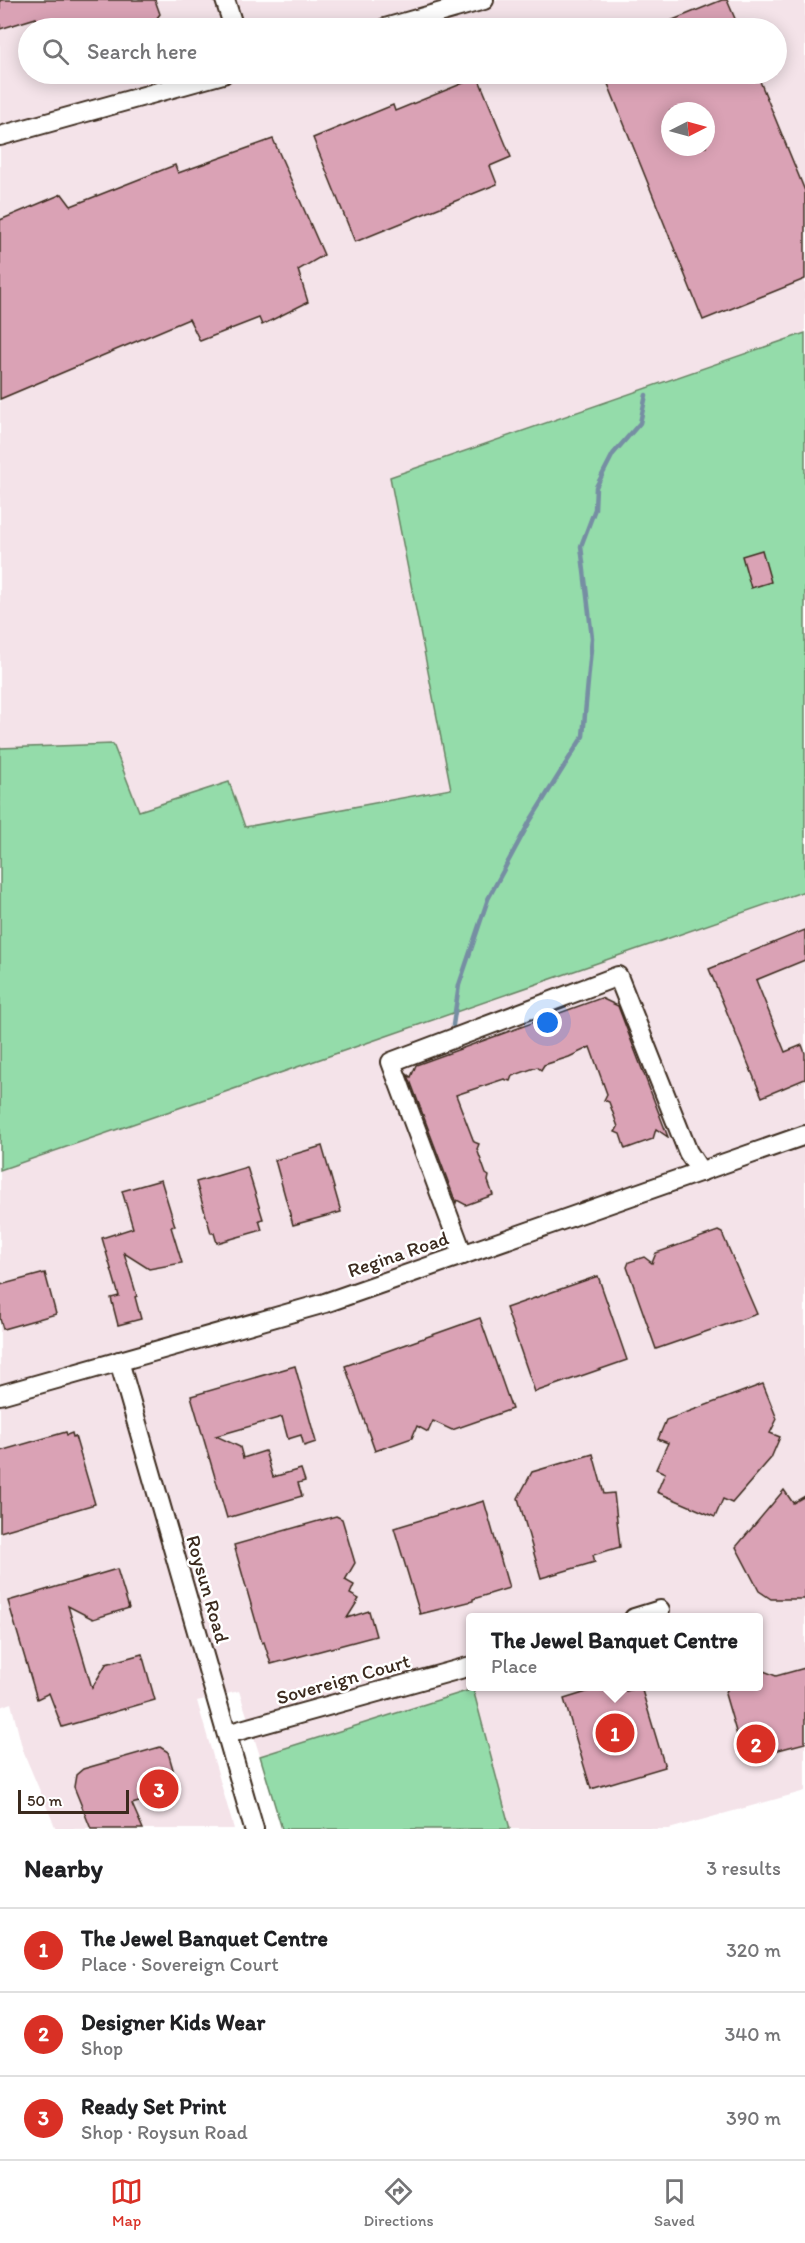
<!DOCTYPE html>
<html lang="en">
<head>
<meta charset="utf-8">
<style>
  body { margin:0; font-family:Itim,sans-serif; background:#f6f6f6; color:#202124 }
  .compass { position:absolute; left:661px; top:102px; width:54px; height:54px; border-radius:50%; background:#fff; box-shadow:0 3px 15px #0003; rotate:84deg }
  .scale { position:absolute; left:18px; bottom:15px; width:111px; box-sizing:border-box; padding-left:6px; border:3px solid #3b2a1e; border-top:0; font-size:16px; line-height:21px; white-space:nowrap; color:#3b2a1e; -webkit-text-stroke:4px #fff; paint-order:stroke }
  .you { position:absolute; left:548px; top:1023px; width:21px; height:21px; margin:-15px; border:4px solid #fff; border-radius:50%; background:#1a73e8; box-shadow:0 0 0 9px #1a73e833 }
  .badge { display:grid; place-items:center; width:39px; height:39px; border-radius:50%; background:#d93025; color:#fff; font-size:20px; font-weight:700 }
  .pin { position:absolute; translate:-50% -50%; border:3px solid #fff; box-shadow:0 2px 6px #0006 }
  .popup { position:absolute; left:466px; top:1613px; width:297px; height:78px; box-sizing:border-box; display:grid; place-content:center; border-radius:6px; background:#fff; filter:drop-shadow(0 2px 4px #0005); font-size:20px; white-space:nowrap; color:#757577 }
  .popup b { font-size:22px; color:#202124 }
  .popup::after { content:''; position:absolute; left:50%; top:100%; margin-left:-12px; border:12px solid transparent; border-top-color:#fff }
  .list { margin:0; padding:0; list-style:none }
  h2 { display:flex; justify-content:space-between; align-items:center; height:78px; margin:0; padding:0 24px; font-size:26px }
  h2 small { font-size:20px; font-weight:400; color:#757577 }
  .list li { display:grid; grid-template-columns:39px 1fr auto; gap:18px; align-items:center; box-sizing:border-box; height:84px; padding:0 24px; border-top:2px solid #e0e0e0 }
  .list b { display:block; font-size:22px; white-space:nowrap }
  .list p { margin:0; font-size:20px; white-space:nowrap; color:#757577 }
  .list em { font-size:20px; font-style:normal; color:#757577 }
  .icon { flex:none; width:33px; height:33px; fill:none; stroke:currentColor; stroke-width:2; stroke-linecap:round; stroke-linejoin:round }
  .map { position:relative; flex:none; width:805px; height:1829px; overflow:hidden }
  .search { position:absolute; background:#fff; box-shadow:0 3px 15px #0003; left:18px; right:18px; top:18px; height:66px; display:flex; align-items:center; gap:15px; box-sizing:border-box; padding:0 21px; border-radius:33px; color:#757577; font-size:22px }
  .sheet { height:330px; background:#fff }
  nav { display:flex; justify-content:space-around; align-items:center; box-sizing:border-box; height:84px; border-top:2px solid #e0e0e0; background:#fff; font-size:16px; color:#757577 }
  nav a { display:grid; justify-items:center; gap:3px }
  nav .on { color:#d93025 }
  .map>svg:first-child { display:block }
</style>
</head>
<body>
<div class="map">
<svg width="805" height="1829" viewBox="0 0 805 1829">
  <rect width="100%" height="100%" fill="#fff"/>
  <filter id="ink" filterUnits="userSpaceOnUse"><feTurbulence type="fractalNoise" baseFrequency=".0167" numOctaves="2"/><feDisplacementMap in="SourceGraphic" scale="12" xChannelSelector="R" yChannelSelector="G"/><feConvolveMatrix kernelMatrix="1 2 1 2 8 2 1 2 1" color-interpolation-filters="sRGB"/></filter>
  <g filter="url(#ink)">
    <g fill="#f4e3e9" fill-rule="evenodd">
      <path d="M0,0h805v333l-415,144 62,312 -207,38 -16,-45 -90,29 -26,-67 -113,4zM28,28h748v46h-748zM670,111h36v36h-36z"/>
      <path d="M805,891v900l-136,38h-159l-37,-140 -213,67 -21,-65 -42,10 37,128h-178l-33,-78 -12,-48 -11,4v-537zM471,1618h288v68h-288z"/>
    </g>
    <g fill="#94dcaa" stroke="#688364" stroke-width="1.5">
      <path d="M805,333v558l-805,279v-422l113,-4 26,67 90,-29 16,45 206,-38 -61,-312z"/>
      <path d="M473,1689l37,140h-228l-22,-73z"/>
    </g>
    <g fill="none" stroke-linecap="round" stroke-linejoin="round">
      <path stroke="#768ea3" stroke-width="4.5" d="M453,1025l6,-40 29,-86 42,-78 53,-85 9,-98 -11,-92 14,-37 1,-22 17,-33 27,-31 6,-28"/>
    </g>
    <g fill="#daa2b5" stroke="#3b2a1e" stroke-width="1.5" fill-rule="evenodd">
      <path d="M0,0h155l5,14 -9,12 -10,2h-101l-4,-10 -36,11z"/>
      <path d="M722,0h5l12,28h-86z"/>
      <path d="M604,74h153l48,117v88l-102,41zM670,111h36v36h-36z"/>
      <path d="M478,77l33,80 -21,9 7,18 -142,58 -42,-104 80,-33 2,6z"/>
      <path d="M273,139l51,116 -26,15 10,32 -46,23 -3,-7 -59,23 -11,-22 -189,80v-179l62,-26 9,12 104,-41 3,8z"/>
      <path d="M762,550l9,32 -20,6 -9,-32z"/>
      <path d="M805,930v30l-49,20 29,72 17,-7 3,8v26l-43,18 -53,-128z"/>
      <path d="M601,998l17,8 50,131 -12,-8 -3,10 -28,10 -5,-15 -5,-2 3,-5 -9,-25 -5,-2 3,-6 -17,-47 -21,10 -25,8 -3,5 -4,-3 -25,9 -2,5 -6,-2 -48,16 18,47 5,2 -2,5 9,25 3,2 -1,5 5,14 -27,10 -9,-5 -1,3 -48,-128 3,2 5,-12z"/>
      <path d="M322,1146l19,66 -48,13 -18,-65z"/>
      <path d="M247,1167l16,52 -4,1 3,10 -45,13 -3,-10h-3l-15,-51z"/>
      <path d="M161,1180l14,46 -4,1 11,36 -33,6 -25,-16 13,43 -2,1 6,22 -23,6 -7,-27 8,-2 -17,-58 31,-10 -11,-37z"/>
      <path d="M718,1231l4,2 35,81 -101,35 -29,-82 2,-5 15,-5 8,6 4,-10z"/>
      <path d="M45,1273l11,41 -53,15 -3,-10v-34z"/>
      <path d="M598,1276l29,84 -92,32 -29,-84z"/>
      <path d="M480,1318l32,91 -60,21 -19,-9 -5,11 -11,-6 -5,12 -37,13 -30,-85z"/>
      <path d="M295,1366l21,76 -12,4 -3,-11 -13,4 -6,-22 -66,19 24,11 3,11 22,-7 8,26 28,-8 4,12 -7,2 4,13 -75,22 -36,-122z"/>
      <path d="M763,1384l14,35 -7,14 10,4 -9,21 -39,45 -9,-4 -8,18 -58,-25 8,-19 -9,-4 12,-26 -10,-4 8,-19z"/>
      <path d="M66,1432l1,3 5,-2 1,4 2,-1 20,68 -95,28v-81z"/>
      <path d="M593,1454l11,40 10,-1 6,54 -27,8 2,7 -54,16 -23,-80 14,-26z"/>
      <path d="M784,1490l9,13 12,-7v103h-34l-12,-8 -23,-44z"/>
      <path d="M484,1501l25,87 -36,11v2l-53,13 -26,-86z"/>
      <path d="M336,1516l6,3 13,44 -10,17 9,5 -4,9 9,5 -12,19 22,-7 7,25 -105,28 -7,-22 -2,1 -28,-98z"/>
      <path d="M117,1569l12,39 -36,11 -25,-13 24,82 14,-24 36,-10 13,46 -93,27 -13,-34 -12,6 -29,-98z"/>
      <path d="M805,1668v75l-61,16 -19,-65 4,-8h30v-17l17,7z"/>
      <path d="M606,1686h19l1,5 15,-4 24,80 -74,22 -27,-90z"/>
      <path d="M160,1747l8,5 11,38 -47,14 11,25h-52l-17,-42 2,-12 7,-6z"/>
    </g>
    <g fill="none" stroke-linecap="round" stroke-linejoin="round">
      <g stroke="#3b2a1e" stroke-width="22">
        <g id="minor">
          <path d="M225,0l9,28"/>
          <path d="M385,28l99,-28"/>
          <path d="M0,136l223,-62"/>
          <path d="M463,1255l-72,-193 227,-86 70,176 13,20"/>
          <path d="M119,1361l135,468"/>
          <path d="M0,1395l325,-92 480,-168"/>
          <path d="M634,1618l26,-8"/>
          <path d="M227,1734l244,-68"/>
        </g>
      </g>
      <use href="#minor" stroke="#fff" stroke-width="18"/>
    </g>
  </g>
  <g text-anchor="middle" stroke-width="5" stroke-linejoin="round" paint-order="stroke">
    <g font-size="20" fill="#3b2a1e" stroke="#fff">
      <text transform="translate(398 1254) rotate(-19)" y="7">Regina Road</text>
      <text transform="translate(208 1589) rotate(74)" y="7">Roysun Road</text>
      <text transform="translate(343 1679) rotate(-16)" y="7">Sovereign Court</text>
    </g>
  </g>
</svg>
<svg class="compass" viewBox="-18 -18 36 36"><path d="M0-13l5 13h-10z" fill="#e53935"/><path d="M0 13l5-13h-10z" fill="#757577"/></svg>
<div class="scale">50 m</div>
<div class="you"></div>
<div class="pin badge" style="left:615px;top:1733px">1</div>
<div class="popup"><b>The Jewel Banquet Centre</b>Place</div>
<div class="pin badge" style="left:756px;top:1744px">2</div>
<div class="pin badge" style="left:159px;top:1789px">3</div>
<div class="search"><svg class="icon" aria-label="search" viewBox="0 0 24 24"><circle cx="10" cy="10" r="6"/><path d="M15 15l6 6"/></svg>Search here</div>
</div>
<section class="sheet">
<h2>Nearby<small>3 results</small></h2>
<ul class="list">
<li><span class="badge">1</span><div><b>The Jewel Banquet Centre</b><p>Place · Sovereign Court</p></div><em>320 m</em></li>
<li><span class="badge">2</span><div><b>Designer Kids Wear</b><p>Shop</p></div><em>340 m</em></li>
<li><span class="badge">3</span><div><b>Ready Set Print</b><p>Shop · Roysun Road</p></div><em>390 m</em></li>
</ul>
</section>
<nav>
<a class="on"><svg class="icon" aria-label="map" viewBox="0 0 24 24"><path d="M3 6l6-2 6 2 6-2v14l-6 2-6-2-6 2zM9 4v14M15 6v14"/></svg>Map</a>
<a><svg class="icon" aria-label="directions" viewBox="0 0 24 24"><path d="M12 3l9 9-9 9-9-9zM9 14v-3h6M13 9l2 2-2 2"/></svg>Directions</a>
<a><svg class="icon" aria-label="saved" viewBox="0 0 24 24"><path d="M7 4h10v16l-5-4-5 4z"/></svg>Saved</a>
</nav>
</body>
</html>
